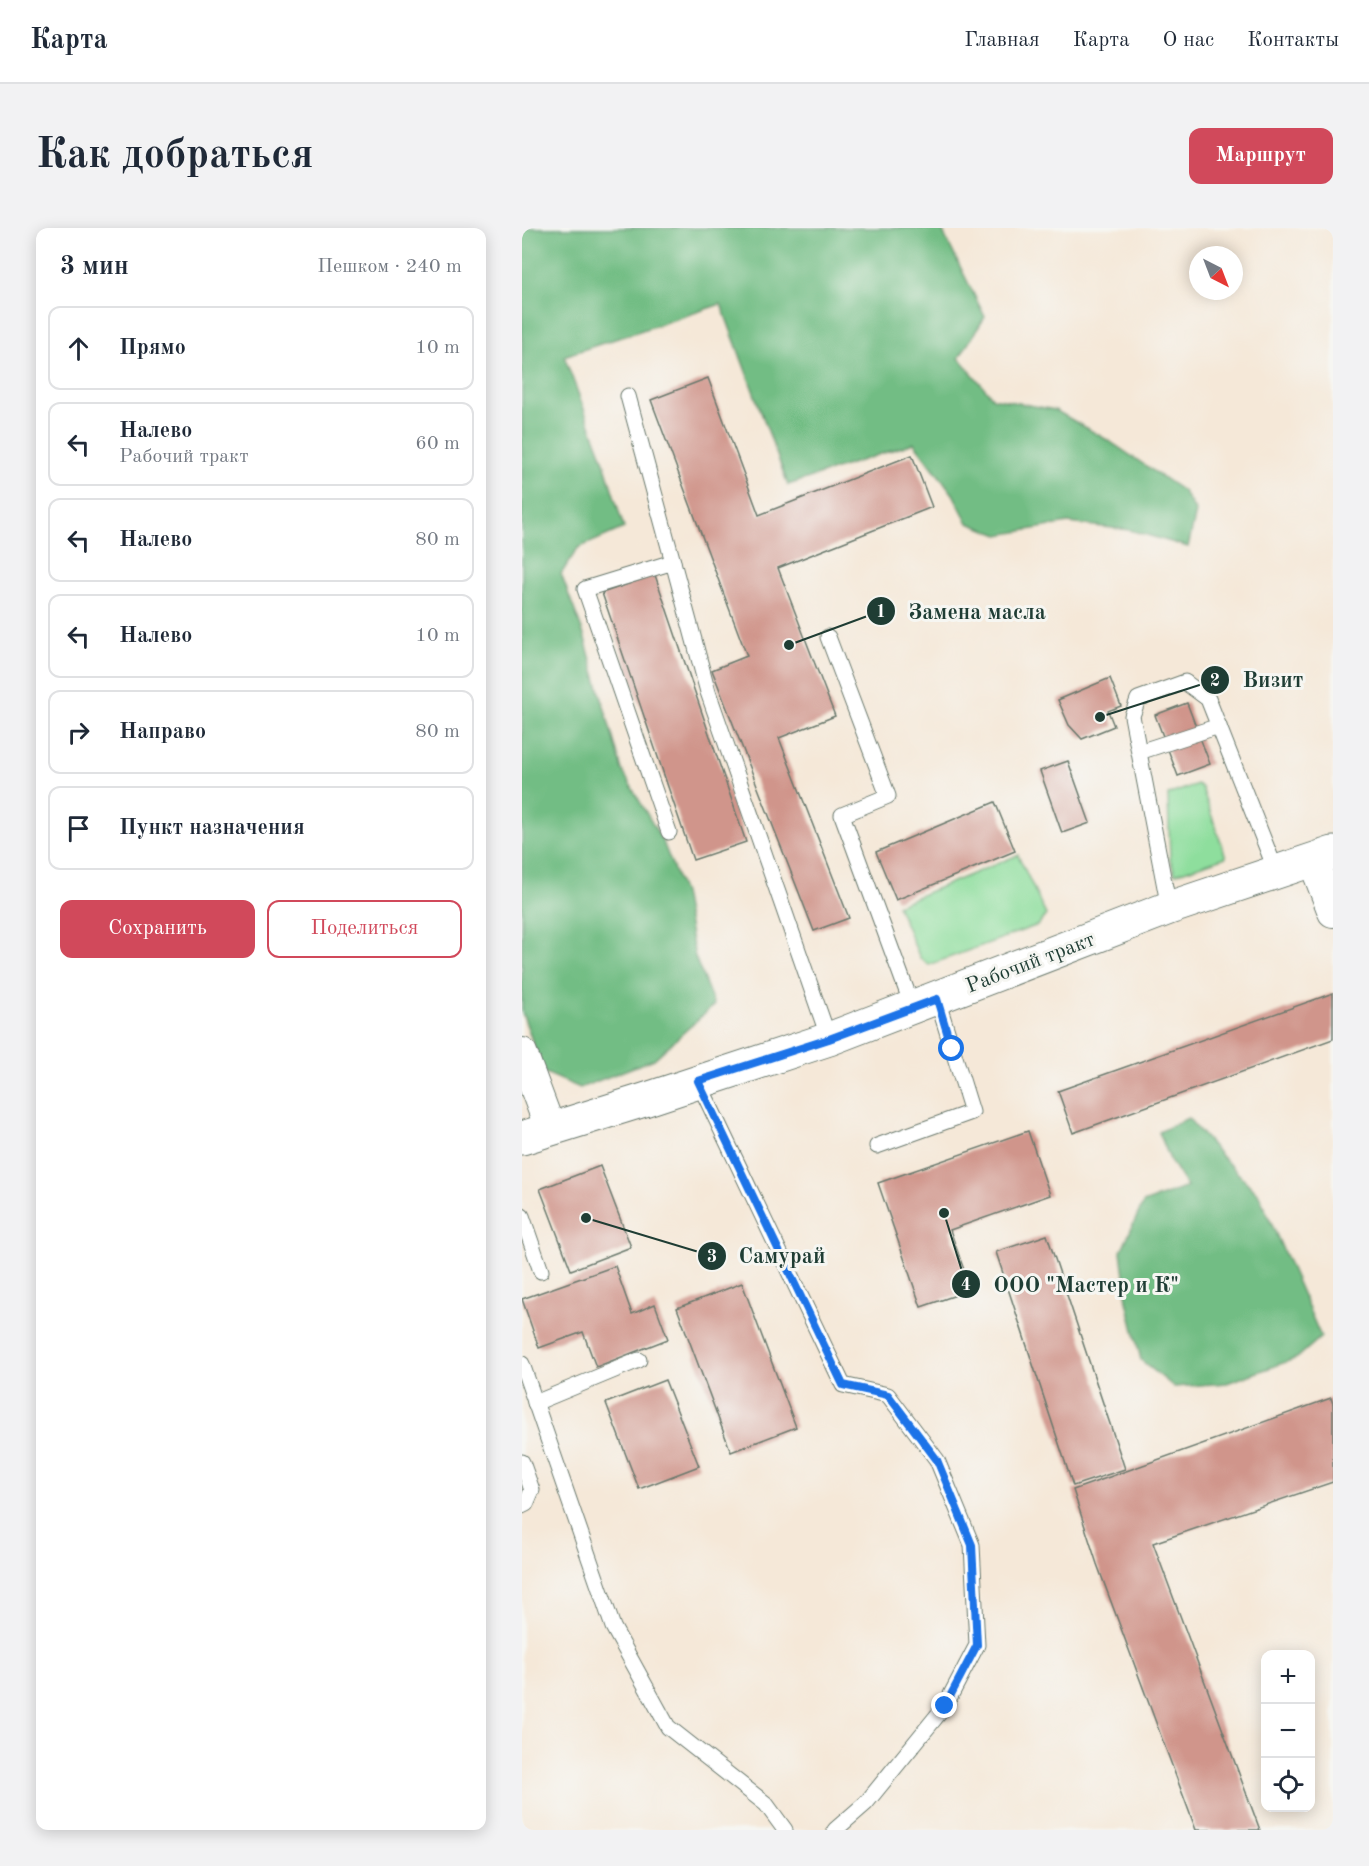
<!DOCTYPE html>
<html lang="ru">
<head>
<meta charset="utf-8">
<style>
  body { margin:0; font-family:"Old Standard TT",serif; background:#f2f2f3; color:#1f2937 }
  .controls { position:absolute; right:18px; bottom:18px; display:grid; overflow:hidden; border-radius:12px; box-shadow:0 3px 15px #0003 }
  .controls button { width:54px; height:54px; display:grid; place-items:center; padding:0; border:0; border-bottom:2px solid #e0e1e3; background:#fff; color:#1f2937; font:30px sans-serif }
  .compass { position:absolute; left:667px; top:18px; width:54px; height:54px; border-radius:50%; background:#fff; box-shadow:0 3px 15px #0003; rotate:138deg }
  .stop { position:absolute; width:18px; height:18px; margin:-14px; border:4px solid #1a73e8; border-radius:50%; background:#fff }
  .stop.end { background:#1a73e8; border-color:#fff; box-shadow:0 2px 6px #0008 }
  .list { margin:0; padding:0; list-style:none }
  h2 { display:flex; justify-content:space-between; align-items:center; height:78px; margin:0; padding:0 24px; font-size:26px }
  h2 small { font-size:20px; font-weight:400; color:#747a83 }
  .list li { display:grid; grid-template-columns:39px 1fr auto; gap:18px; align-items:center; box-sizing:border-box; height:84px; margin:0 12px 12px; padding:0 12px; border:2px solid #e0e1e3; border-radius:12px }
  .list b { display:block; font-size:22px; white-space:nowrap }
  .list p { margin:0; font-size:20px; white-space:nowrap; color:#747a83 }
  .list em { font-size:20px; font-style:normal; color:#747a83 }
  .actions { display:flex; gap:12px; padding:18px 24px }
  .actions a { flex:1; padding:14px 0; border:2px solid #d1495b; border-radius:12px; text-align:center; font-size:21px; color:#d1495b }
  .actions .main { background:#d1495b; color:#fff }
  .icon { flex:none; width:33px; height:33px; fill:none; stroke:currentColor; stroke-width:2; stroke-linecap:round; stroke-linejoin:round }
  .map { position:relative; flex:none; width:811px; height:1602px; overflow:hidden; border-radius:12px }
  header { display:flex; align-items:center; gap:36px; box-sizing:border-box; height:84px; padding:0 30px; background:#fff; border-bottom:2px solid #e0e1e3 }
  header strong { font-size:28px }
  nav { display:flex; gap:33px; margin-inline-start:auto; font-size:21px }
  .intro { display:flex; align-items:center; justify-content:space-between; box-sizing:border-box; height:144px; padding:0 36px }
  h1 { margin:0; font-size:42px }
  .button { padding:15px 27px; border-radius:12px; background:#d1495b; color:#fff; font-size:21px; font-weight:700 }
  main { display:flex; gap:36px; padding:0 36px }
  aside { flex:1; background:#fff; border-radius:12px; box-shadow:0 3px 15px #0003 }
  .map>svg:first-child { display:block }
</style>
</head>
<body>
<header>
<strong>Карта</strong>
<nav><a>Главная</a><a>Карта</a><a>О нас</a><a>Контакты</a></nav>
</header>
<div class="intro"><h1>Как добраться</h1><a class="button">Маршрут</a></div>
<main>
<aside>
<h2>3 мин<small>Пешком · 240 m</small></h2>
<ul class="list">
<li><svg class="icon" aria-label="ahead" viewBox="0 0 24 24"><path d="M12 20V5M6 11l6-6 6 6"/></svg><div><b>Прямо</b></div><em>10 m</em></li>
<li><svg class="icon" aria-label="left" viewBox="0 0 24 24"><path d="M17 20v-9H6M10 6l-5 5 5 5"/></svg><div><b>Налево</b><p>Рабочий тракт</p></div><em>60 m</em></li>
<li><svg class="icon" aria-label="left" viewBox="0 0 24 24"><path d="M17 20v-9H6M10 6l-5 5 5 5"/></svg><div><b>Налево</b></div><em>80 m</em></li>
<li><svg class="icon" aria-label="left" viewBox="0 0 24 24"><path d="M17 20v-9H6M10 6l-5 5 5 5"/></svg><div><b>Налево</b></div><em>10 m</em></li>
<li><svg class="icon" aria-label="right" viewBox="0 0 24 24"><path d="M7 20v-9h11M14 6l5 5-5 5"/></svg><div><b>Направо</b></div><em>80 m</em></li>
<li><svg class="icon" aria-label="arrive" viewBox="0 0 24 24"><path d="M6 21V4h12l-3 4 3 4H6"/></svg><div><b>Пункт назначения</b></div></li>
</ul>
<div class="actions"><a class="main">Сохранить</a><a>Поделиться</a></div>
</aside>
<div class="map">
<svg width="811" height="1602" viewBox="0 0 811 1602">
  <rect width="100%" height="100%" fill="#f6f6f2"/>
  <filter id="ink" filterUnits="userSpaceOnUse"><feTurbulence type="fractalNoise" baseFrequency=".0167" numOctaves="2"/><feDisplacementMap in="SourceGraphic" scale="12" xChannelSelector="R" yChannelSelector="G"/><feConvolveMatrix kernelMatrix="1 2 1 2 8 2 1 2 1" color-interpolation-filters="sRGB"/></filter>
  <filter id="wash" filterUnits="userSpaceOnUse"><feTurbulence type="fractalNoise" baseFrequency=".008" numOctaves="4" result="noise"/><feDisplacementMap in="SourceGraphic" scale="24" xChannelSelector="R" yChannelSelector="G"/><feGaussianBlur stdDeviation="1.35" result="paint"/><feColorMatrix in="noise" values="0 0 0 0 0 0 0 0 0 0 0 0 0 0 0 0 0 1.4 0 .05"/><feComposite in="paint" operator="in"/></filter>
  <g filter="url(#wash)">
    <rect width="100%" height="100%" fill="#f5e8d8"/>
    <g fill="#8ede9d" stroke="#568e68" stroke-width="1.5">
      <path d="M675,556l5,4 24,69 -51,17 -5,-15 -2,-64z"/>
      <path d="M496,627l28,60 -8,10 -109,40 -9,-7 -23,-53z"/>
    </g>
    <g fill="#72bd84" stroke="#487d5c" stroke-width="1.5">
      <path d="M0,0h419l44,89 -26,41 34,40 62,12 54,31 74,50 13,21 -8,35 -58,-17 -62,-7 -69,12 -31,-12 -15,-29 -39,-51 -126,42 -67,-181 -157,52 39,103 21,69 -46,20 -17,26 23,61 38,135 41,72 20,51 12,64 19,48 -60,54 -74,29 -37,-16 -21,-60z"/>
      <path d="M666,890l35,40 36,37 62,142 -24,21 -70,25 -53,4 -33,-27 -14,-59 -6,-50 22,-48 44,-16 -16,-25 -12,-30z"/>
    </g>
    <g id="blocks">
      <g fill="#d0958b">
        <path d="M186,150l51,137 153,-60 20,52 -154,61 57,148 -56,22 70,180 -35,13 -102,-261 35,-14 -96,-256z"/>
        <path d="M133,347l91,267 -53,18 -91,-267z"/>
        <path d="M588,450l11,28 -13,5 6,15 -32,13 -13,-14 -11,-25z"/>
        <path d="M665,475l23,61 -32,12 -23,-61z"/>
        <path d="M546,533l22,62 -28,10 -22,-62z"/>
        <path d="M473,574l20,49 -119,49 -20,-48z"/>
        <path d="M811,765v46l-260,94 -15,-42z"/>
        <path d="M506,903l22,64 -100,35 21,60 -50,17 -43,-124z"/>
        <path d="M78,938l31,81 -60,23 -31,-81z"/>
        <path d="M525,1007l78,234 -52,17 -77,-234z"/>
        <path d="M93,1038l17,48 23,-10 13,35 -72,28 -13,-35 -44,16 -17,-49z"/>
        <path d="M220,1055l54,144 -65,25 -54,-144z"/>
        <path d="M143,1152l34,86 -60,23 -33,-86z"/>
        <path d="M809,1170l2,6v78l-180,61 107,287h-64l-99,-266 -24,-74z"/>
      </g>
    </g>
  </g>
  <g filter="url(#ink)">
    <use href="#blocks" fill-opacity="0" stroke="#6a796d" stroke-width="1.5"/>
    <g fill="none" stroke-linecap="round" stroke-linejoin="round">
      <g stroke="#6a796d" stroke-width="17">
        <g id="lane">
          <path d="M106,168l45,166"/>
          <path d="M306,409l60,159 -46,19 71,193"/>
          <path d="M617,524l80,-26"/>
          <path d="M147,604l-84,-243 88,-27 35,130 121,347"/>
          <path d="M647,680l-37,-192 6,-17 47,-17 23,17 68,172"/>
          <path d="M176,853l145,304 45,10 49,65 35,85 5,100 -32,61 -79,97 -31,27"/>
          <path d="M355,918l95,-34 -35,-113"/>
          <path d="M0,988l19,55"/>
          <path d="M0,1136l91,263 55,100 98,77 19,26"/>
          <path d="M13,1175l104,-43"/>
          <path d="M0,1234l10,28 -6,14 -4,2"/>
        </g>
      </g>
      <g stroke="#6a796d" stroke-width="32">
        <g id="street">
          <path d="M791,632l20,52"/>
          <path d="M0,825l28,75"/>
        </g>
      </g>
      <g stroke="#6a796d" stroke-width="35">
        <path id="secondary" d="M0,910l122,-38 185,-61 340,-131 164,-55"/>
      </g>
      <use href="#lane" stroke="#fff" stroke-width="15"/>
      <use href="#street" stroke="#fff" stroke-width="30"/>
      <use href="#secondary" stroke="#fff" stroke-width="33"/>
    </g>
  </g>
  <g fill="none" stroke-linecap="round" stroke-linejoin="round" filter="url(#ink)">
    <path stroke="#1a73e8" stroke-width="8" d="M423,1478l32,-61 -5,-100 -35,-85 -49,-65 -45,-10 -145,-304 131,-42 108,-40 15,50"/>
  </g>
  <g text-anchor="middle" stroke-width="6" stroke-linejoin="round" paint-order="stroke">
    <g font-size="21" fill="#1f3d34" stroke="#f6f6f2">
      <text transform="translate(508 734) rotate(-21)" y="7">Рабочий тракт</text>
    </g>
  </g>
  <path fill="none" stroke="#1f3d34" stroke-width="2" d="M267 417L359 383M578 489L693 452M64 990L190 1028M422 985L444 1056"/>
  <g fill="#1f3d34" stroke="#f6f6f2" stroke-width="2">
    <circle cx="267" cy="417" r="6"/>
    <circle cx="578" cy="489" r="6"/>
    <circle cx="64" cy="990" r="6"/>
    <circle cx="422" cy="985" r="6"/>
    <circle cx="359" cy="383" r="15"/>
    <circle cx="693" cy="452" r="15"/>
    <circle cx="190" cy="1028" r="15"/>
    <circle cx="444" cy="1056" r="15"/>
  </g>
  <g font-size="18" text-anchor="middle" font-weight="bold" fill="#fff">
    <text x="359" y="389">1</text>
    <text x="693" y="458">2</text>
    <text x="190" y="1034">3</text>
    <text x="444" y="1062">4</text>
  </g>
  <g font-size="22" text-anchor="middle" font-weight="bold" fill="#1f3d34" stroke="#f6f6f2" stroke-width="6" stroke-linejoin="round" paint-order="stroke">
    <text x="455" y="391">Замена масла</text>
    <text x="751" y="459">Визит</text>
    <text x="260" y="1035">Самурай</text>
    <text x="564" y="1064">ООО "Мастер и К"</text>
  </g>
</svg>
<div class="controls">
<button>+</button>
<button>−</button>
<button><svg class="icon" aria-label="locate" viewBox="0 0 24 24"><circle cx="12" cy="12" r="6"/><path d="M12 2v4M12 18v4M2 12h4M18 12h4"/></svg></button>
</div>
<svg class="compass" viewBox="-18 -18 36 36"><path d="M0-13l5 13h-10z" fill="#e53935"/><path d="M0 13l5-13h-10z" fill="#747a83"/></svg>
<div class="stop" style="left:430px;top:821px"></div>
<div class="stop end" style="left:423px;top:1478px"></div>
</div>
</main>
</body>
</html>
